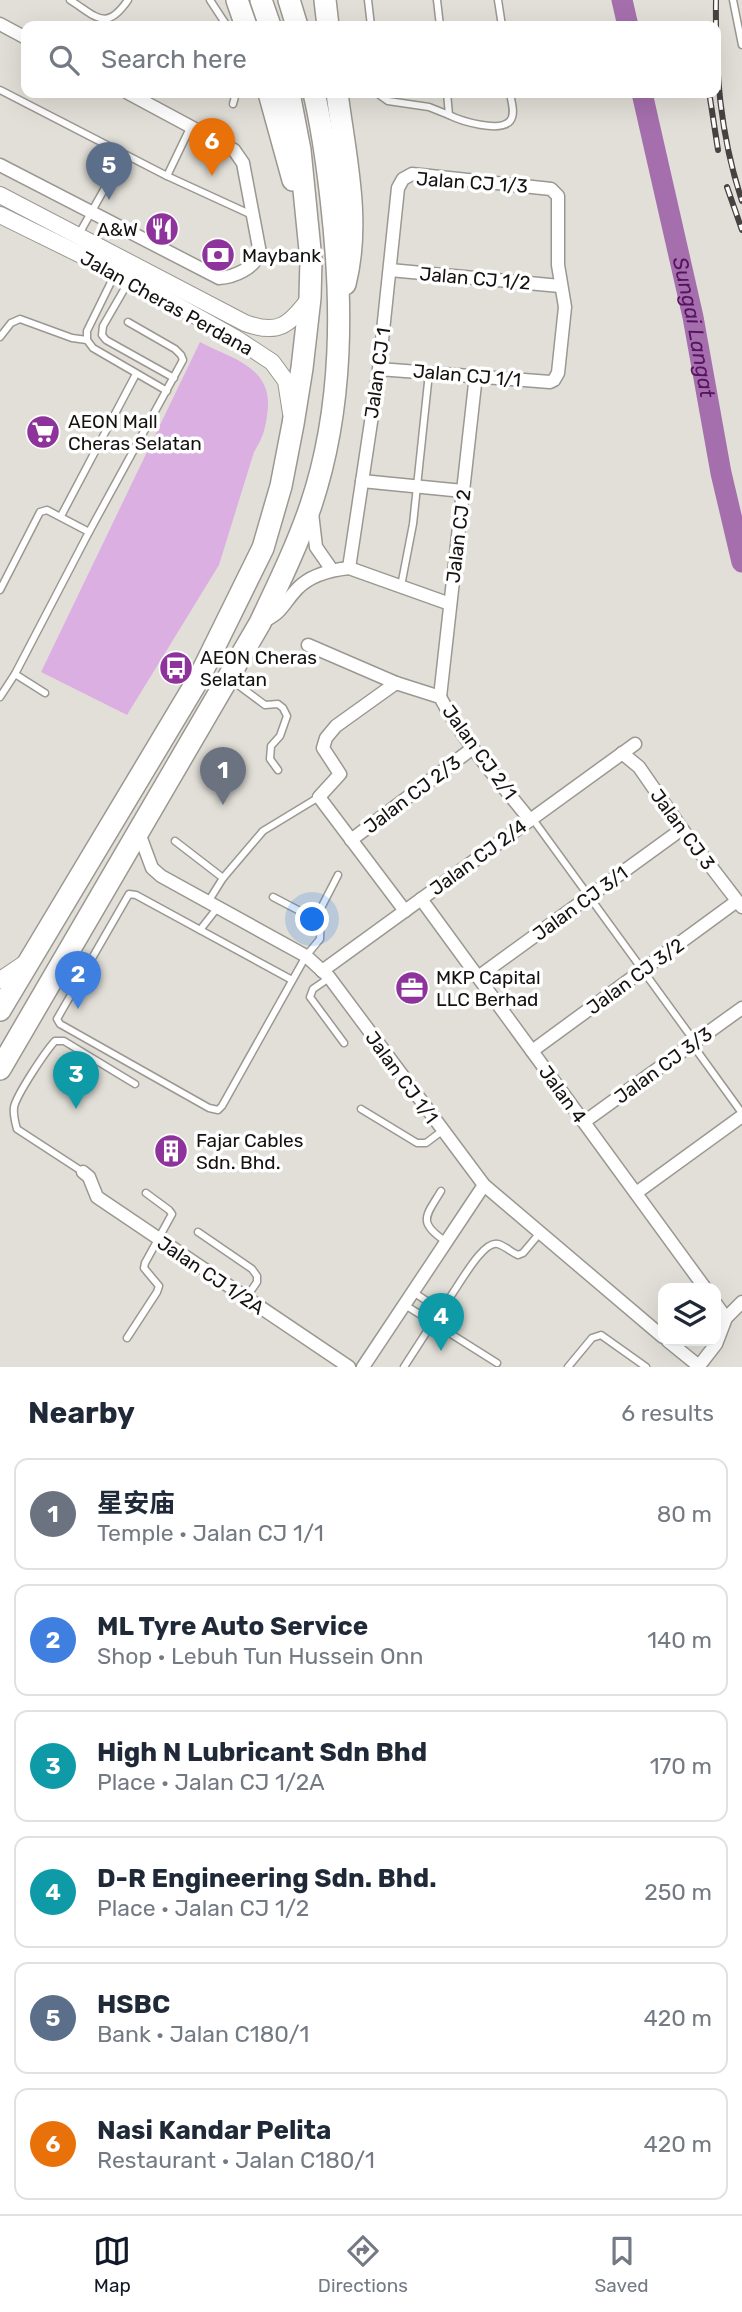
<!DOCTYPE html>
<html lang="en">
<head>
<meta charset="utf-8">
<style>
  body { margin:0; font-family:Rubik,"Noto Sans SC",sans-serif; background:#f2f2f3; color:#1f2937 }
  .controls { position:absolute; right:21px; bottom:21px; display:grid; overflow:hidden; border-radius:14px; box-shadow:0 7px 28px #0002 }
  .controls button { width:63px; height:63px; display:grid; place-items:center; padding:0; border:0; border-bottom:2px solid #e0e1e3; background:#fff; color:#1f2937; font:35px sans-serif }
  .you { position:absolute; left:313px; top:920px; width:24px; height:24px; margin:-18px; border:5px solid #fff; border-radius:50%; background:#1a73e8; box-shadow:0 0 0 10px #1a73e833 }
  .badge { display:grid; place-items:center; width:46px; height:46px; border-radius:50%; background:#111827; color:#fff; font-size:23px; font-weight:700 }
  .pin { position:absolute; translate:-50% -58px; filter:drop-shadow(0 2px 4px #0008) }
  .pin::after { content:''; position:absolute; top:37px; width:24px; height:21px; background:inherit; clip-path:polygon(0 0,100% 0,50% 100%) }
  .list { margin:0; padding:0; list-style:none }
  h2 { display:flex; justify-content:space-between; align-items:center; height:91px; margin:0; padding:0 28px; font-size:30px }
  h2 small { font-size:23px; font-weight:400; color:#747a83 }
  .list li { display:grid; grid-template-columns:46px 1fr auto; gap:21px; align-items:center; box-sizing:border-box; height:112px; margin:0 14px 14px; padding:0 14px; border:2px solid #e0e1e3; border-radius:14px }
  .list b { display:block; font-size:26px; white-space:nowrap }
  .list p { margin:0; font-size:23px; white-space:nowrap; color:#747a83 }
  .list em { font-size:23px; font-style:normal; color:#747a83 }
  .icon { flex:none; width:38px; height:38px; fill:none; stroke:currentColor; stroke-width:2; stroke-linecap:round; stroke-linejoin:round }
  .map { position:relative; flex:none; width:742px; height:1367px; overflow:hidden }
  .search { position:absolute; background:#fff; box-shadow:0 7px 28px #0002; left:21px; right:21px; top:21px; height:77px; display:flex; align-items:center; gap:18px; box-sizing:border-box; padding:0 24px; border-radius:14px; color:#747a83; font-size:26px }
  .sheet { height:847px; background:#fff }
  nav { display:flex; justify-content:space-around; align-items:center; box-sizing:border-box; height:98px; border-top:2px solid #e0e1e3; background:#fff; font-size:19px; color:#747a83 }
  nav a { display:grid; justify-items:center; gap:4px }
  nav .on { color:#111827 }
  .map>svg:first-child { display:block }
</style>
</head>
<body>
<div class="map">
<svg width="742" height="1367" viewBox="0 0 742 1367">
  <rect width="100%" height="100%" fill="#e2dfd8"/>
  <path fill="#dcafe3" d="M200,342c37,19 75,26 67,74 -2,15 -5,23 -13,36l-35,113 -92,150 -86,-43z"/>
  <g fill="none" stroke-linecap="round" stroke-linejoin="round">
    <g stroke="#a56fad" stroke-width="21">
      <path d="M622,0l6,26"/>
      <path id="s1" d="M642,93l51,224 28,156 21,89"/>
    </g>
    <g stroke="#9b9891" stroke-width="9">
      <g id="lane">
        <path d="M70,0c27,17 36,32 58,0"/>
        <path d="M210,0l17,26"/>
        <path d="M368,0l3,26"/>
        <path d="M437,0l3,26"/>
        <path d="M498,0l4,26"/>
        <path d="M733,0l9,45"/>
        <path d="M0,90l167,86 85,39"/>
        <path d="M377,93l11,8 41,6 20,8 -2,-22"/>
        <path d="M233,104l3,-11"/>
        <path d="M449,115c12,6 51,18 61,6 6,-7 1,-20 0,-28"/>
        <path d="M167,176l24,-50"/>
        <path d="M79,234l45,-80"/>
        <path d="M116,272l-29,59v9l6,8 74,43"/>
        <path d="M129,281l-26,45 -1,9 4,5 68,38"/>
        <path d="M0,337l11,-14 9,-4 52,19 15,2"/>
        <path d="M61,516l75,-142"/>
        <path d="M401,586l12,-62 16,-151"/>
        <path d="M0,590l40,-78 7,-2 42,22"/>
        <path d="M15,674l30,19"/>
        <path d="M230,679l35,26 13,-1 5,4 4,8 -7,20 -9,10 -1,13 8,11"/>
        <path d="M0,697l15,-23 74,-142 94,-172 -2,-5 -6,-6 -47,-27"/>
        <path d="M532,818l163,224"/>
        <path d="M175,841l48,37 -15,24"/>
        <path d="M223,878l40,-47 56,-34"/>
        <path d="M273,897l46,24"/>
        <path d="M200,930l18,-23"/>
        <path d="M329,978l-16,11 -3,8 34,46"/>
        <path d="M292,980l-156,-85 -7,-1 -72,125 3,5 149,84 9,2 4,-4 84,-150 14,-17 1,-31 17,-33"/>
        <path d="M692,1044l50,69"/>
        <path d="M361,1109l56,34h9l16,-12"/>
        <path d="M83,1172l-66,-43c-2,-7 -4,-15 -3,-22 3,-13 31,-55 41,-66h9l71,43"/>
        <path d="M441,1191c-15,25 -24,31 4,50"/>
        <path d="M198,1232l54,37 5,7v6l-11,16"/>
        <path d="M413,1292l26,17 3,-1c12,-12 39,-69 56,-64 7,2 13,8 20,11l5,-2 16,-19"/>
        <path d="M405,1305l92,58"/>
        <path d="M127,1338l30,-46 2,-6 -15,-18 1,-5 27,-49 -3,-4 -23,-17"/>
        <path d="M404,1367l29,-45"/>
        <path d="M568,1367l24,-29 9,-3 45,32"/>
      </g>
    </g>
    <g stroke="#9b9891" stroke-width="15">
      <g id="street">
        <path d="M0,24l26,14"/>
        <path d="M0,165l219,113c16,-1 35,-10 41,-25l-17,-90 -9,-13 -106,-57"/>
        <path d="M390,270l170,16"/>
        <path d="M362,481l101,10"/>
        <path d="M312,513l4,34 16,23"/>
        <path d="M349,568l30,-199 19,-181 5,-9 9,-5 139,15 7,7v69l7,42 -7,66 -4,7 -4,2 -171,-13"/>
        <path d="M260,623c24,-11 21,-17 37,-34 13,-14 34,-19 52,-21l101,36"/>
        <path d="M308,645l88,38 44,14c24,45 59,84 90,123"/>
        <path d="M396,683l-60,43 -10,12 -3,10 17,26 -21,23 86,114"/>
        <path d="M440,697l36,-322"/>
        <path d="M622,753l17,14 43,62 60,78"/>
        <path d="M139,833l13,35 9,8 145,80 23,21 155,208 179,152"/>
        <path d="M351,840l122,-92"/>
        <path d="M421,899l284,389"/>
        <path d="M322,971l313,-227"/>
        <path d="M478,977l204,-148"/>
        <path d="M532,1051l205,-150"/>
        <path d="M584,1122l158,-114"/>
        <path d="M83,1172l6,5 8,20 252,170"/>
        <path d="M636,1193l106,-77"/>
        <path d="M716,1304l10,14"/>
        <path d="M668,1341l32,26"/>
        <path d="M699,1366l17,-22 10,-26 16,-16"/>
        <path d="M363,1367l121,-182"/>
      </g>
    </g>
    <g stroke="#9b9891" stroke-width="18">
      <g id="secondary">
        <path d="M0,195l245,128c35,13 44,1 65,-25"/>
        <path d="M0,215l130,64 107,60 35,23 14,19 5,32"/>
        <path d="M0,980l24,-16"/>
      </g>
    </g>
    <g stroke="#9b9891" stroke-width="24">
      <g id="highway">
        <path d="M237,0l9,26"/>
        <path d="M261,0l9,26"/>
        <path d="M289,0l8,26"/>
        <path d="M325,0l3,26"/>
        <path d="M269,93l24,87"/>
        <path d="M337,93c8,63 24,128 8,191"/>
        <path d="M0,1010l199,-332 64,-130 18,-62 12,-62 9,-56 8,-70 1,-38 -11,-110 -11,-57"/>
        <path d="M0,1069l260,-446c18,-38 37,-77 51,-118 33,-99 32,-204 20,-307 -4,-35 -9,-71 -17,-105"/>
      </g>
    </g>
    <use href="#lane" stroke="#fff" stroke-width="6"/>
    <use href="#street" stroke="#fff" stroke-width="12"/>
    <use href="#secondary" stroke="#fff" stroke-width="16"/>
    <use href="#highway" stroke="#fff" stroke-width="21"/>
    <g stroke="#45423f" stroke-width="6">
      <g id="rail">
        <path d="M716,0c-1,69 4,135 26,201"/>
        <path d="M710,98l8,52"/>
        <path d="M727,187l15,43"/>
      </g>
    </g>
    <use href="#rail" stroke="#fff" stroke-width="3.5" stroke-dasharray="10" stroke-linecap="butt"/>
  </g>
  <defs>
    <g id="restaurant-disc" transform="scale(1.75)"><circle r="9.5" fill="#8e329c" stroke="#fff"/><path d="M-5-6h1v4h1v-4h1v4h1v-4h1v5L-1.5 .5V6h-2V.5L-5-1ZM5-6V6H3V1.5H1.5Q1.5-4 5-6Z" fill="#fff"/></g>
    <g id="bank-disc" transform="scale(1.75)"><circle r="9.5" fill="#8e329c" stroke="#fff"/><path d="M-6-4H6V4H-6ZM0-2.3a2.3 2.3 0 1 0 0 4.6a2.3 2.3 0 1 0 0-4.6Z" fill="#fff"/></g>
    <g id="supermarket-disc" transform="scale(1.75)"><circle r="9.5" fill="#8e329c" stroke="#fff"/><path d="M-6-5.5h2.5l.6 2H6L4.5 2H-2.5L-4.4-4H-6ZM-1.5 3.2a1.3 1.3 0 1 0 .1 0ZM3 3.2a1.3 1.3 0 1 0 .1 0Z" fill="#fff"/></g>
    <g id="bus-disc" transform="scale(1.75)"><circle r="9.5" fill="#8e329c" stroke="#fff"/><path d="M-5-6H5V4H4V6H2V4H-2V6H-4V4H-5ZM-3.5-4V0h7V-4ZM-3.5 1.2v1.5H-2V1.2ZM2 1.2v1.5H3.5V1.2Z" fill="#fff"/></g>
    <g id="office-disc" transform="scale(1.75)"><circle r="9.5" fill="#8e329c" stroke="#fff"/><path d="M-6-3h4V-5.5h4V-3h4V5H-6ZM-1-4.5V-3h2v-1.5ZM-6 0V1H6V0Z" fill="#fff"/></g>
    <g id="building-disc" transform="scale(1.75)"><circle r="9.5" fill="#8e329c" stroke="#fff"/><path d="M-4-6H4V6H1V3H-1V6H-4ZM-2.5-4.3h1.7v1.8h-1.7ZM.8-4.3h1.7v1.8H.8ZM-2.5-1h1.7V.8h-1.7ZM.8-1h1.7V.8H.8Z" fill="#fff"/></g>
  </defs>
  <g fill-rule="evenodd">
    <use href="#restaurant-disc" x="162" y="229"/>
    <use href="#bank-disc" x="218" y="255"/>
    <use href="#supermarket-disc" x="43" y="432"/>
    <use href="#bus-disc" x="176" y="668"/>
    <use href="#office-disc" x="412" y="988"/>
    <use href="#building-disc" x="171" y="1151"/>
  </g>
  <g text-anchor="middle" stroke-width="7" stroke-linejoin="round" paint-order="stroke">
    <g font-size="19" fill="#151311" stroke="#fff">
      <text transform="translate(472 182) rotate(4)" y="7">Jalan CJ 1/3</text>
      <text transform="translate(475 278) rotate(5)" y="7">Jalan CJ 1/2</text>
      <text transform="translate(167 303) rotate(29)" y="7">Jalan Cheras Perdana</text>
      <text transform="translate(377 373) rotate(-82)" y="7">Jalan CJ 1</text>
      <text transform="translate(467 375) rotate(5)" y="7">Jalan CJ 1/1</text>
      <text transform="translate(458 536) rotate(-83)" y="7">Jalan CJ 2</text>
      <text transform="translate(480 752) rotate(54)" y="7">Jalan CJ 2/1</text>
      <text transform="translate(412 794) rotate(-37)" y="7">Jalan CJ 2/3</text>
      <text transform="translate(683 829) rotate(54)" y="7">Jalan CJ 3</text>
      <text transform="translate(478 857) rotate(-36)" y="7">Jalan CJ 2/4</text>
      <text transform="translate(580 903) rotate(-36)" y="7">Jalan CJ 3/1</text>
      <text transform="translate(635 976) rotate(-36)" y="7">Jalan CJ 3/2</text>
      <text transform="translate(663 1065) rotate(-36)" y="7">Jalan CJ 3/3</text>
      <text transform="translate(402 1077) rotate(54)" y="7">Jalan CJ 1/1</text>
      <text transform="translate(563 1094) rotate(54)" y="7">Jalan 4</text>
      <text transform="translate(211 1275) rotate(34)" y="7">Jalan CJ 1/2A</text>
    </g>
    <g font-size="19" fill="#151311" stroke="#fff" text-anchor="start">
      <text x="138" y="236" text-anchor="end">A&amp;W</text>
      <text x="242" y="262">Maybank</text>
      <text x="68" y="428">AEON Mall<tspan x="68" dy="22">Cheras Selatan</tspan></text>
      <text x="200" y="664">AEON Cheras<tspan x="200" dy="22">Selatan</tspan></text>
      <text x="436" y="984">MKP Capital<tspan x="436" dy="22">LLC Berhad</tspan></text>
      <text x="196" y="1147">Fajar Cables<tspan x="196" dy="22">Sdn. Bhd.</tspan></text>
    </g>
    <g font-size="21" font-style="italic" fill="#571361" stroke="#fff">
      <text dy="7" stroke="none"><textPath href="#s1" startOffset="240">Sungai Langat</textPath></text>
    </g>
  </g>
</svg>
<div class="controls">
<button><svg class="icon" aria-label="layers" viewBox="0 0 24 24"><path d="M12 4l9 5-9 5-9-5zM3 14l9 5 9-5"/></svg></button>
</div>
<div class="you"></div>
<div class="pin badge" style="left:223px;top:805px;background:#6b7280">1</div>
<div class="pin badge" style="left:78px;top:1009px;background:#3f7fe0">2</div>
<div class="pin badge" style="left:76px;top:1109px;background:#0f9aa8">3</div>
<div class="pin badge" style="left:441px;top:1351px;background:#0f9aa8">4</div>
<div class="pin badge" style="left:109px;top:200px;background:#5c6f8a">5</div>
<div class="pin badge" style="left:212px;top:176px;background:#e8710a">6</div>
<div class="search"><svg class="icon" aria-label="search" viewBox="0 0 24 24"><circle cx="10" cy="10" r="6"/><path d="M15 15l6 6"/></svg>Search here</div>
</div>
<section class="sheet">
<h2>Nearby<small>6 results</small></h2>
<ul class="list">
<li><span class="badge" style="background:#6b7280">1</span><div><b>星安庙</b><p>Temple · Jalan CJ 1/1</p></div><em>80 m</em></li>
<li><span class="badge" style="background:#3f7fe0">2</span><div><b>ML Tyre Auto Service</b><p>Shop · Lebuh Tun Hussein Onn</p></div><em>140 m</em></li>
<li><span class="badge" style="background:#0f9aa8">3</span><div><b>High N Lubricant Sdn Bhd</b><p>Place · Jalan CJ 1/2A</p></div><em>170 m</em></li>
<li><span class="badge" style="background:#0f9aa8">4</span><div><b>D-R Engineering Sdn. Bhd.</b><p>Place · Jalan CJ 1/2</p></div><em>250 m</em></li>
<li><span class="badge" style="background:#5c6f8a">5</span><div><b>HSBC</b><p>Bank · Jalan C180/1</p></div><em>420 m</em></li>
<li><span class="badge" style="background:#e8710a">6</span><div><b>Nasi Kandar Pelita</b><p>Restaurant · Jalan C180/1</p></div><em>420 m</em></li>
</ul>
</section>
<nav>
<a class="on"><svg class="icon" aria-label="map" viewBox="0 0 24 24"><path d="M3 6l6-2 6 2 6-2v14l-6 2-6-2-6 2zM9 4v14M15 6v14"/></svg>Map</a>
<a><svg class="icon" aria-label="directions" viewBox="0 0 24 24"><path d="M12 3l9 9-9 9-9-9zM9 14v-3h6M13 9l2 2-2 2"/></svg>Directions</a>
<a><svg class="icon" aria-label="saved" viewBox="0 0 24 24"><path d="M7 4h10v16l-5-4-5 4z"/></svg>Saved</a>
</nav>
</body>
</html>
